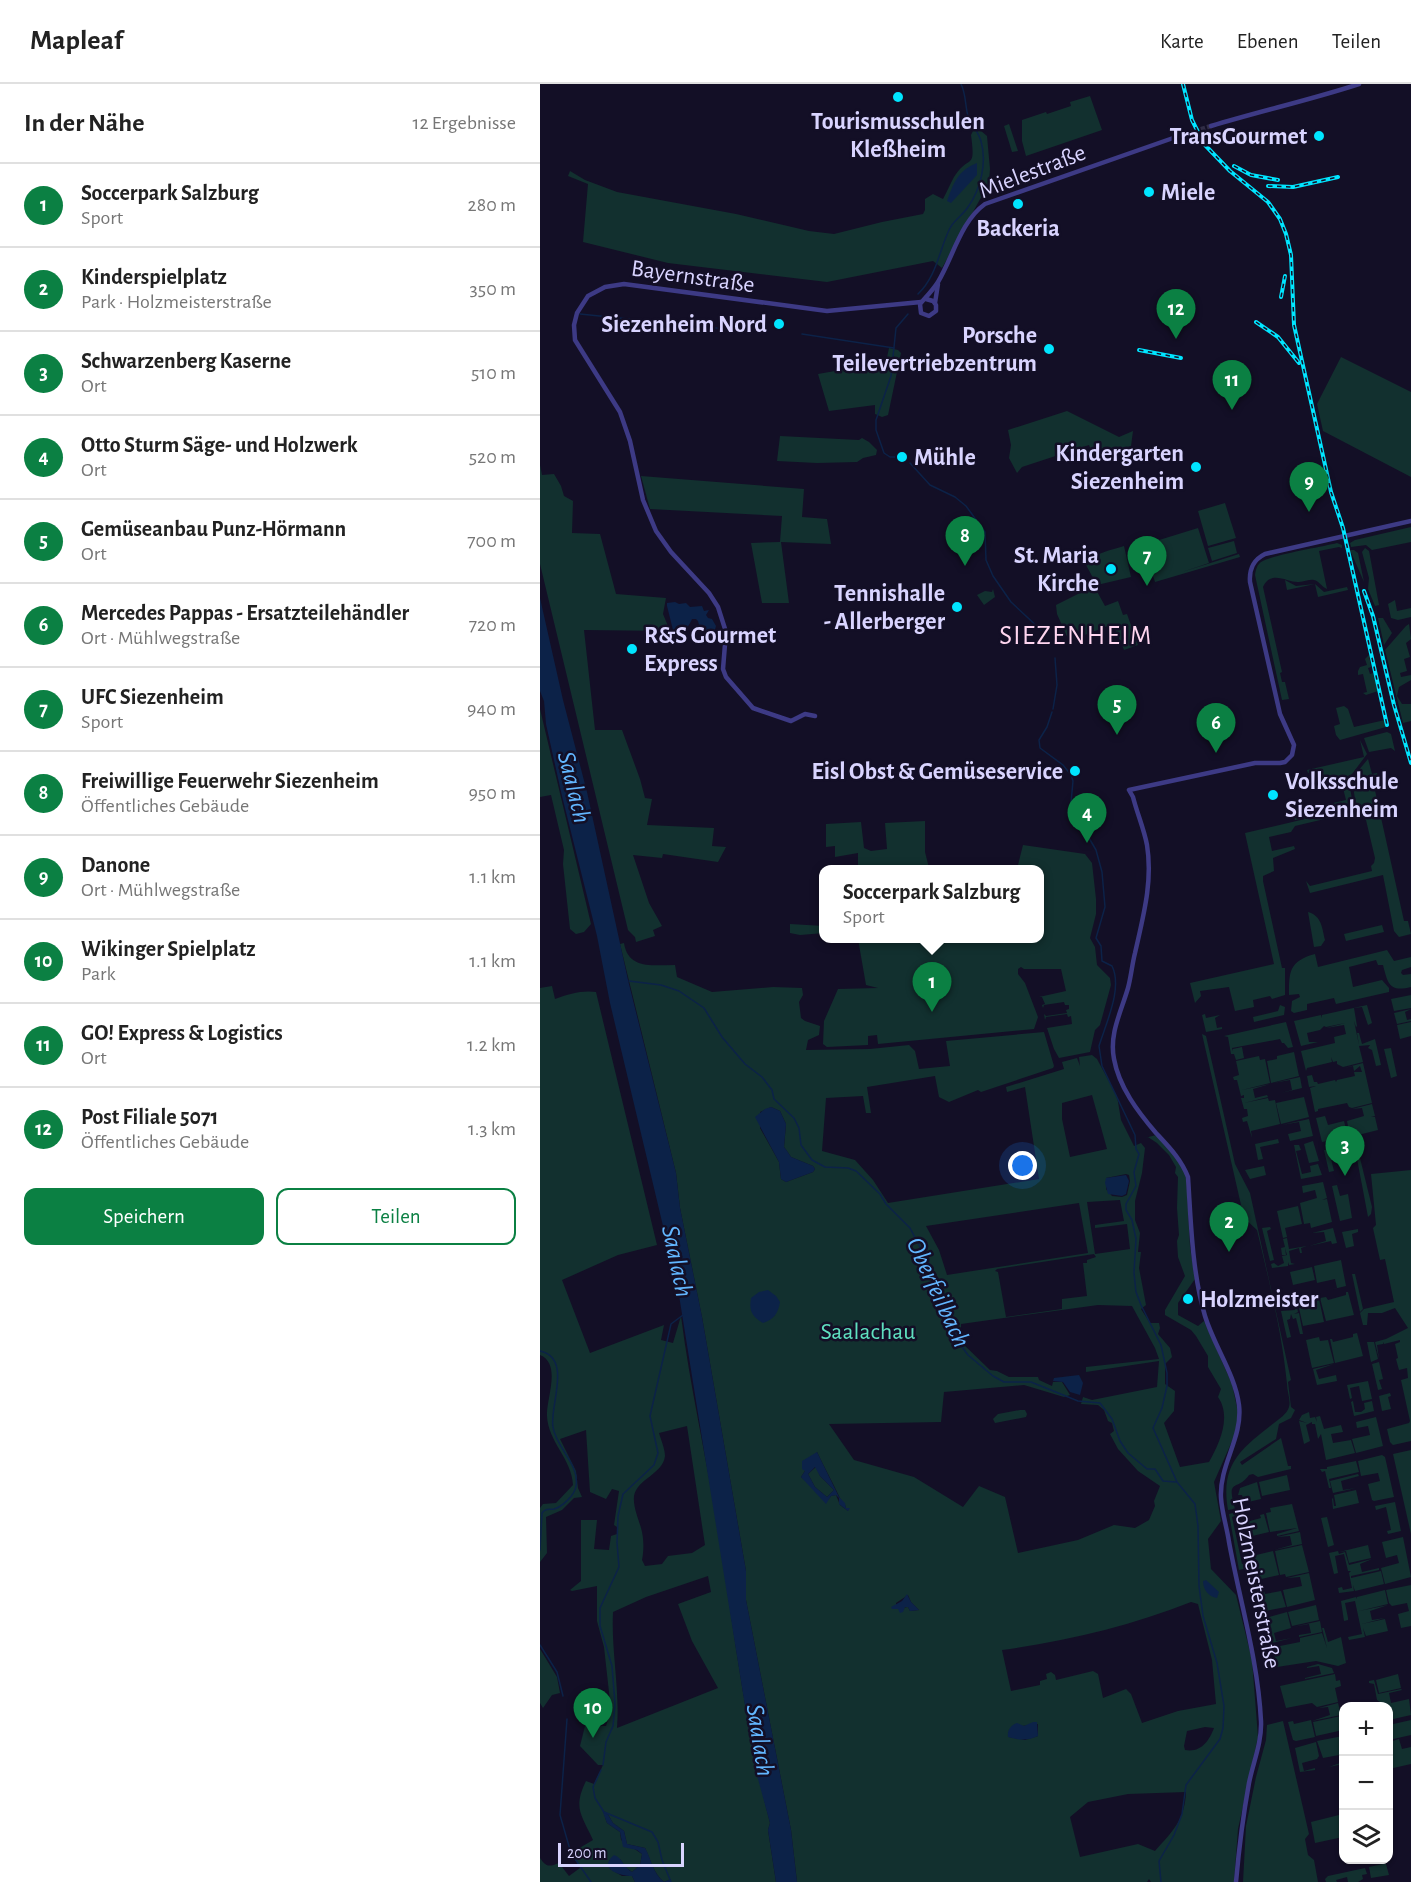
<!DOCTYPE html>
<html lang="de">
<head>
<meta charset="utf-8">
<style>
  body { margin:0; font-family:"Alegreya Sans",sans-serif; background:#f6f6f6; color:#222 }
  .controls { position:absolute; right:18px; bottom:18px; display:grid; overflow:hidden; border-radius:12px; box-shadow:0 2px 4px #0004 }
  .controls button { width:54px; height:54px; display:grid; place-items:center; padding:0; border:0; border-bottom:2px solid #e0e0e0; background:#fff; color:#222; font:30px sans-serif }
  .scale { position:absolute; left:18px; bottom:15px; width:126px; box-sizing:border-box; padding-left:6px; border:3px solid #d9d4ff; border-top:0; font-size:16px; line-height:21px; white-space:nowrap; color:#d9d4ff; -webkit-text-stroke:4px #130f26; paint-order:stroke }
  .you { position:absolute; left:483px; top:1082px; width:21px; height:21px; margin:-15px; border:4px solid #fff; border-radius:50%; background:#1a73e8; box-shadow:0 0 0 9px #1a73e833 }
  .badge { display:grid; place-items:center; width:39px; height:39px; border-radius:50%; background:#0b8043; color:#fff; font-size:20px; font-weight:700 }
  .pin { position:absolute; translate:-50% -50px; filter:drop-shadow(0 2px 3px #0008) }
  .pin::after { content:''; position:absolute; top:32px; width:21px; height:18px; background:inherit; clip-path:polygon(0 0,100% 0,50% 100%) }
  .popup { position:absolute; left:279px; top:781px; width:225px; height:78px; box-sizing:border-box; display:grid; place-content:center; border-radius:12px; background:#fff; filter:drop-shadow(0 2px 4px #0005); font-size:20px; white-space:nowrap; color:#767676 }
  .popup b { font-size:22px; color:#222 }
  .popup::after { content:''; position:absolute; left:50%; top:100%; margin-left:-12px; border:12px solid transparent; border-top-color:#fff }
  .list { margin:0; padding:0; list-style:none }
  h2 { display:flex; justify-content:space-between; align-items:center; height:78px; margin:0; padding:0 24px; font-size:26px }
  h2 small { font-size:20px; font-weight:400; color:#767676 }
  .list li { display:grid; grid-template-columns:39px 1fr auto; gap:18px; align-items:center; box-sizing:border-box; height:84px; padding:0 24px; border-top:2px solid #e0e0e0 }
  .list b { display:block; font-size:22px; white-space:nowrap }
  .list p { margin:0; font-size:20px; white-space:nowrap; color:#767676 }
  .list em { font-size:20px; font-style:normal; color:#767676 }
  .actions { display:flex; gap:12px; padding:18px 24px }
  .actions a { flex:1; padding:14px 0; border:2px solid #0b8043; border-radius:12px; text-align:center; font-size:21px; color:#0b8043 }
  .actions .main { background:#0b8043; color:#fff }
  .icon { flex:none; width:33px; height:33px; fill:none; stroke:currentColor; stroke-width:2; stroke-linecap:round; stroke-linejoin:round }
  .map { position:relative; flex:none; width:871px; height:1798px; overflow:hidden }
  header { display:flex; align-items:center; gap:36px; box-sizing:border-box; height:84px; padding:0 30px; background:#fff; border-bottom:2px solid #e0e0e0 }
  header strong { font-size:28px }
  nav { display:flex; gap:33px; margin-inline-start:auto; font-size:21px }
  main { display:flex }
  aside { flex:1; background:#fff }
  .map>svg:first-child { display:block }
</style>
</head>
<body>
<header>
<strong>Mapleaf</strong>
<nav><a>Karte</a><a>Ebenen</a><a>Teilen</a></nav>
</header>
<main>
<aside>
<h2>In der Nähe<small>12 Ergebnisse</small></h2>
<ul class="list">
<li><span class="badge">1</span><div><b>Soccerpark Salzburg</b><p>Sport</p></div><em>280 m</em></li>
<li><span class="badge">2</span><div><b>Kinderspielplatz</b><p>Park · Holzmeisterstraße</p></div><em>350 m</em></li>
<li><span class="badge">3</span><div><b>Schwarzenberg Kaserne</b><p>Ort</p></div><em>510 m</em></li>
<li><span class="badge">4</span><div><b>Otto Sturm Säge- und Holzwerk</b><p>Ort</p></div><em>520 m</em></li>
<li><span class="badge">5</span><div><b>Gemüseanbau Punz-Hörmann</b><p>Ort</p></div><em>700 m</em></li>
<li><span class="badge">6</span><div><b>Mercedes Pappas - Ersatzteilehändler</b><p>Ort · Mühlwegstraße</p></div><em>720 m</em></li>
<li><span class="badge">7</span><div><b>UFC Siezenheim</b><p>Sport</p></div><em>940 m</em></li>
<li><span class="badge">8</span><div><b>Freiwillige Feuerwehr Siezenheim</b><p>Öffentliches Gebäude</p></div><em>950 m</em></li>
<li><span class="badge">9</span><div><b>Danone</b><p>Ort · Mühlwegstraße</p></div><em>1.1 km</em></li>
<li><span class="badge">10</span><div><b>Wikinger Spielplatz</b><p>Park</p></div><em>1.1 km</em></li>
<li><span class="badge">11</span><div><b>GO! Express &amp; Logistics</b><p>Ort</p></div><em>1.2 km</em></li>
<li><span class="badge">12</span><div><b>Post Filiale 5071</b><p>Öffentliches Gebäude</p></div><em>1.3 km</em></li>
</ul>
<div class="actions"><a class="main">Speichern</a><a>Teilen</a></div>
</aside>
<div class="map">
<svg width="871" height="1798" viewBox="0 0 871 1798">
  <rect width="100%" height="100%" fill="#130f26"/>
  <g fill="#12302f" fill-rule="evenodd">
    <path d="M550,12l12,34 -76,26 -4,-15v-21l24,-8 1,2 24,-8 -1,-4z"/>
    <path d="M469,40l9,27 -6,1 -8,-26z"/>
    <path d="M440,46l7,6 3,33 -1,14 -47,85 -9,-7 -106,21 -159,-19 -85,-21 5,-58 -20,-8 2,-5 15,9 32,12 119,22 73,17 25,3 48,-12 41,-8 2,-4v-11l8,-5 10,5c4,-7 7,-15 11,-22 15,-24 22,-5 17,-42l2,-4z"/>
    <path d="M349,264l9,2 3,3 -13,62 -6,2 -7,-3v-9l-46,6 -11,-37 68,-12z"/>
    <path d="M801,273l70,35v85l-88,-46 -6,-27z"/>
    <path d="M527,327l52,26 14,-6 -2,15 -37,12 -5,-13 -67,22 -5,6 -8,-15 2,-13 -3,-15z"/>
    <path d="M240,352l79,4 3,-2 7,4 8,8 -1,5 -13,3 -6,4 -40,1 -40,-2z"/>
    <path d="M0,381l2,10 12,-1 7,12 3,10 9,5 -1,32 28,1 16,60 50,4 -3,16 7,17 -86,-1 11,100h27l18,49 5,19 7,1 -5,26 67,3 -2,18 14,1 -8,15 -55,-8 -1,4 -29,-3 16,48 13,23 -9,4 2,6 -19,6 -1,-5 -7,-7 -88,-366z"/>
    <path d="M101,392l163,13 -2,28 25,2 4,25 -50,-2 8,61h-27l-11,-60 29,-1 2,-26 -132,-7z"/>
    <path d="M685,419l11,35 -28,8 -10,-35z"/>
    <path d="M871,443v15l-39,8 -6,-5 -15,2 -1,-4 5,-3z"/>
    <path d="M658,444l11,35 -27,9 57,-18 1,3 -85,25 -12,-37z"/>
    <path d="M694,457l3,12 -25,8 -4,-13z"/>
    <path d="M797,459l5,2v3l-3,-1 -20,4 8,38c-5,-2 -8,-8 -13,-9 -4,-1 -10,2 -15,2 -11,1 -28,-13 -36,5l19,85 -2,1 2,9h3l4,17 -7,1 -27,-125c1,-6 2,-10 6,-13 10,-7 61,-15 76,-19z"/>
    <path d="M584,462l7,31 -34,8 -11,-20c7,-12 26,-15 38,-19z"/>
    <path d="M825,464l4,3 10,54 -4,1 -7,-17 1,-11 -7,-26z"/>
    <path d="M810,466h4l4,3 6,29z"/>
    <path d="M745,496l11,6 19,-2 9,8 23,-5 1,3 -30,7 -3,-13 -28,6z"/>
    <path d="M554,502l11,20 13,-5 5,14 4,-1 11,31 -14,5 -11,-26 -44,17 -12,-27 -1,-9z"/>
    <path d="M453,505l2,8 -11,8 -7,-10 8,-4 7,1z"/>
    <path d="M855,516l2,11 14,-3v9l-13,3 -7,-2 -3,-14z"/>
    <path d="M838,534h5l9,15 -8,12z"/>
    <path d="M869,540l2,15 -5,4 4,14 -6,2 3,12 -7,2 1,4 10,-2v5l-12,7 -2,9 5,8h9v17l-8,2 -18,-73 21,-24z"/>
    <path d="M829,571l2,12 -3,1 2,6 3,-1 5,18 -12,4 -3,-2 4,-1 -4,-18 -5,1v-4l2,-4 7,-2 -2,-6z"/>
    <path d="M804,622l4,3 6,18 31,-7 1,7 -46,13 -4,-5 -2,-9 6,-2 -4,-16z"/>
    <path d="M0,625l51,215 -7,8 -8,2 -6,-5 -7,-65 1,-14 -13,-55 -11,2z"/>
    <path d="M847,648l4,2 4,17 -4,-3 -22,4 -5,-14z"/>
    <path d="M820,656l7,14 -15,20 -3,2 -33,8 -3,-12 -5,1 -1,-3 57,-13z"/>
    <path d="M828,675l4,15 5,-1 1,3 -6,1 32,144h4l3,13 -12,3 -5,-6 -11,-56 -73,18 -4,-12 4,5 62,-15 -1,-5 3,-3 1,-5 -9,-38 -9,-8 -4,-26 5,-15z"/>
    <path d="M807,699l3,4 4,25 -59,14 -4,6 -22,5 3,14 22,-5 1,3 -22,9 1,13 -11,5v5l19,87h3v27l-13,4 -2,-3 -17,4 1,7 -19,4 -6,-24 -29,4 1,5 -6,7 -5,-20 84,-19 -29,-131 77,-18 -2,-9 26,-6 -4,-16z"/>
    <path d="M771,723l2,10 -18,3 -2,-9z"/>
    <path d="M385,737v31l4,16 -71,1v-16l-23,4v-11l-9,1v-23l35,-2 3,26 7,3 16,-2 -2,-26z"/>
    <path d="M483,761l62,9 7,9 4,36v15l-6,24 5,9 2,18 13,13 1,7 -11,40 -5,5 -5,22 -31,6 -5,-9 -7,-21 25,-4 -1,-8 -3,1 -1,-3 -21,3 -1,3 -1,-6 2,2 21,-3 -1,-3 3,-1v-4h-4l-1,-3 -20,3 -1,3 -1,-3 3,-1 -3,-7h-3l27,-6 -5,-22h-37l-3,-2 -3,2v5l7,9 13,34 -4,12 -156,15 -1,-9 -9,1v9l-41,2 -4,-3 1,-23 14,-32 40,-1 -12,-3 -8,-46 182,-1v-68l-23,-1z"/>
    <path d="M768,828c14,4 14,16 17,28l-4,6 -7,1z"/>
    <path d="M250,840l34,2v7l-24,2 -10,-2z"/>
    <path d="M842,841l2,7 -38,9 -2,-7z"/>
    <path d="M84,859c4,27 30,22 51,22l2,12 35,15 61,-5 29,1 1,7 -4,7 2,16 4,3 15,5 -1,9 -11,5 -2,10 64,-1 39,-4 6,6 4,18 31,-3 -4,-25 98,-9 10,34 -1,2 -72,24 -3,-2 -29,12 -10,-5 -4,-21 -68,11 4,26h-5l-3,-17 -37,2 -4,53 33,9 18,20 15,23 151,-24 -14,-92 -18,5 -1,-5 58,-18 -2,-7 15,-4 3,8 -1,-9 13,-2 5,4 20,37 4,24 13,26 7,-3 4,5 -3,25 -7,28v19l5,13 -2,19h3l-2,16 7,37 -5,4 9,14h9l1,5 -2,6 12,14 2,9 -7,7v20l10,7 -1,20 -10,12 16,44 29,-5c10,-18 23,-45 9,-65l3,-8 -13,-22v-11l-12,-20 -5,-6 -26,-15v-5l20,-34 -7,-19 -1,-16 2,-6 -2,-27 1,-31 -3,-4 1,-6 -7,-12 -12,-12 -9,-6 -3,1 11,-3 21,22 9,16 4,74 5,32 -17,24v12l20,11 6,-5 28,63 6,28 -2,20 -22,50 7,39 -13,18 3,30 25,26 16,65 6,77 -20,92 -4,53h-83l-2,-3 -2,3h-350l-6,-52 -45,-230v-29l-44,-254 -22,-109 -4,-35 -56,-229zM552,1011l15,54 -37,8 -8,-38v-16zM231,1023l9,4 6,13 -2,23 3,4 4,6 22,9 2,3 -2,3 -27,10 -5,-3 -2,-17 -19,-34v-16zM586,1090l3,1 1,6 -3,14 -5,2 -10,-1 -6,-7v-11zM580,1116l4,21 -29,4v3l32,-4 3,25 -35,5 -8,-52zM539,1119l9,50 -141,22 -8,-25 -13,-24zM554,1170l2,3 -9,3v3h-4l4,33 -25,3v10l-56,8 -8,-45 -3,-1 2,-2zM558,1221l34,1 23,42 4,11 -73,8v5l73,-11 -2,26 -65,13 -9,-3 -2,7 17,1 6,5 4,11 4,2 2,8 -4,3 8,15 20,22 22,15 -6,15 1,5 -6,14 -14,8 -21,-3 -36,15 -60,13 -13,-56 -26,-11 -16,21 -49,-30 -60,-17 -25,-36 112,-2 3,-30 80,-7 40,12 6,-2 -8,-13h-9l-1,4 -13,-6 -1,-3h-29l-12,-6 -7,-1 -29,-28v-18zM277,1368c7,15 15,29 22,44 2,5 6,6 7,12h3l-1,3 -8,-6 -4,-10 -5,1 -3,4 -27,-23zM368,1511l3,7 8,8 -9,1 -2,-4 -12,2v-6zM651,1518l7,2 14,56 4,44 -38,7 -36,12 -11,-29 -5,-5 -23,9 -5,-24 -5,-3 -37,9 -1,-5 -4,-3 -5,2 1,5 -7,2v4l-29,6 -9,-41c65,-9 128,-24 189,-48zM498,1640v12l-13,4 -16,-3 13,-11zM665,1643l9,1c-5,13 -13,25 -29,22l-1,-4 3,-15zM646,1708c-1,27 -13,39 -31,59l-17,-7 -58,13 -10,-40 18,-15 40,-8z"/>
    <path d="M847,866l7,11 17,-4v10l-9,3 -1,3 2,2 8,-1v13c-21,5 -23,-2 -28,-22h-5l-2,-5 -27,7 4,20 29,-7 7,8v4l-53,12 -2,-6 -27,6v6l-13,3 -3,-2 1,-10 8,-4 -1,-3 -10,1c0,-23 0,-34 26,-41l3,13z"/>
    <path d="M12,902l3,13c14,-5 27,-9 41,-7l61,253 -39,10 -56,25 28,73 74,-28 -3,15 12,3 8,-27c9,72 26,143 37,215 16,98 27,196 52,292l-2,7 8,52h-105v-3l-7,3c-11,-9 -13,-22 -19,-34l-18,-4 -3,-13 -11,-8 -6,-10 -4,-2 4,12 13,9 1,8 21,14 -2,11 -8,7 -7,-5 -5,-8 -11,1 1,9 12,7h10l3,6h-95v-24c6,9 9,9 19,5l10,13 11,-8 -9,-15 22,-13c-12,-26 -20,-32 -7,-59l8,3 9,-19h-5l-18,-19 5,-20h21l5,-16 -7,-63 -7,-26v-35l-25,5 -2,-1 11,-9v-61h16l-3,29 15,1 2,-14 6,-2v-7l-3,-2 5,-34 -7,-2 -6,10 -16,-7 -4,-62 -26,9 16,32 2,17 4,9 -8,1 -12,12 -16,7 1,36 -7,9v-54l3,-4 13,-1 17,-18c-1,-26 -25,-43 -26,-69 -1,-17 15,-52 -7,-61v-367zM147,1342l18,119 -13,8 -24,3 -6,8 -17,2 -3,-6c2,-10 2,-22 -1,-32 -3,-11 -8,-21 -7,-32 3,-17 29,-22 31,-40 0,-7 -4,-16 -6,-23zM168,1492l3,16 -33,12 14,37 26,47 -101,40c3,-39 -6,-77 -4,-116l33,-15z"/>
    <path d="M871,911v13l-17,3 -3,-12z"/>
    <path d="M740,921l5,2 -1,8 -30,7 -1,-5 25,-6z"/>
    <path d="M827,921l5,18 -4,2 -6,-18 -8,1 3,18 -1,1 -2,-6 5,24 -2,-12h2l3,11 13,-5 6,26 -5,1 -4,-16 -4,-2 2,-3 -11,1 4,16 -20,5 -6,-3v-3l-4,1 -2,-5 1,5 -25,6 -1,3 -5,-20 34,-8 -1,-6 12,-3 -2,-9 -18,3 19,-5 -19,4 -2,-1 -4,4 -13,3 2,9h9l-17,4 -7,-25 27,-6 1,3v-3z"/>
    <path d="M871,925l-6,3 2,8 4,-1v2l-14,3 -3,-11z"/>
    <path d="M665,930l1,4 14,-3 -5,3 2,10 5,-1v2l-16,3 -4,-17z"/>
    <path d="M746,938l7,25 -5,1 -4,-5h-2l-2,-4 -48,9 1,3v-2l9,-2 2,11 -8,2 -2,-6h-3l-3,-17 -4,-1z"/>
    <path d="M871,938v14l-11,3 -3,-14z"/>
    <path d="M662,950l4,2 29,128 15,29 41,187 -3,2 3,25 4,3 -4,8 -12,6 -3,15 -36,23 2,3 39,-27 7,28h3v3l-33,8 -5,-3 -4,1c-12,17 -23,2 -14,34l-7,1c-8,-46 13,-61 46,-87 5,-4 13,-9 15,-16 2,-7 -2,-15 -2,-23 -5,-52 -18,-103 -30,-154l-13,-12z"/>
    <path d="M851,964l6,28 -6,2 -7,-29z"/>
    <path d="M754,968l5,24 -28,7 -4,-22 10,-2v-3z"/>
    <path d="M719,972l1,4 5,-1 5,24 -28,7 28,-6 -17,5 2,9 12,-3 1,2 -24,6 24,-5 1,3 6,-1 5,24 -29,7 1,7 -5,-17 -4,1 -1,-4 6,-2 -1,-7h-3l-3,-11h3v-3l-3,1 -4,-16h-3l-1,-3 6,-2 -3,-14z"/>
    <path d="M823,979l9,40 -20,5 -3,-1 -2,-4 -29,6v2l-3,1 -5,-24 6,-2 -7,1 -2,-11 5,-1 2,7h3l1,2 17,-4 1,2 1,-2 18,-4 -1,-4h8l-2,-6 -6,5 -1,-5 -9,2z"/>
    <path d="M760,993l2,11 -21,5 11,-3 -2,-10 -17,3z"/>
    <path d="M764,1013l5,20 -28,7 -5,-21z"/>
    <path d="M832,1020l3,12 -4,1h4l3,13 -28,7 -3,-16 17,-5 -2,-8 -10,1z"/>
    <path d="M785,1032l3,9 16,-4 4,16 -26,5 -6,-24z"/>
    <path d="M769,1035l4,17 -23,5 -2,-7 13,-3 -2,-9 -17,3z"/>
    <path d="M738,1055l1,4 -19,4 3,12 -5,1 -3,-16z"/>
    <path d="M773,1057l6,20 -10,2 -5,-19z"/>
    <path d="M754,1061h5l2,5 -5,1 6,23 9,-2 -1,-6 8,-2 4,11 -21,4z"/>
    <path d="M807,1061l1,6 -18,4 4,16 -5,1 -5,-22z"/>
    <path d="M815,1064l3,2 14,57 -1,7 -3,3z"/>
    <path d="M724,1082l2,9 -16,4 -5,-9z"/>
    <path d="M871,1086v271l-18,4 -3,-3 -3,-13 22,-6 1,-2 -9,-41 7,-2 -1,-10 -8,2 -3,-11 2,-1 -3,-14 5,-2v-2l-16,4v-2l-1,2 -6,1 2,14 -4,-17 11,-3 22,-11 -13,-20 -13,5h-14l-1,12h-4l-3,-12 4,-4 30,-7 -9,-43 -5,1 -7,-32 3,-3 -5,-51z"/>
    <path d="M783,1098l4,16 -5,2 5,-1 5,23 -21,6 -1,-5 -6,1 -4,-21 17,-5 -2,-8 -12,3 -1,-7z"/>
    <path d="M797,1101l3,11 8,-2 4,24 -12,3 -8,-35z"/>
    <path d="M758,1122l4,18 -17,4 2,9 -4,1 -6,-27z"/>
    <path d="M730,1143l1,2 -4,2 7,29 -4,1 -8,-33z"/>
    <path d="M793,1144l4,15 -5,1 -1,-3 -22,5 17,-5 -2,-9 -12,1z"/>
    <path d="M818,1145v3l-6,2 2,12 -8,2 -4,-16z"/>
    <path d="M747,1154l2,11 18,-3 -6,2 1,5h-2l-1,-5 -10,3 2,12 4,1 -6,1 -1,-3v4l-16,2 -1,-4 3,-1 4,3 6,-3 -2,-7 5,-1 -2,-7 1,7h-4l-1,-7 4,-1 -2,-8z"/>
    <path d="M801,1176l5,26 -21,5 12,-3 -2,-9 -18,4 -3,-17z"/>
    <path d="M772,1183l3,13 -22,5 -3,-13z"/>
    <path d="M815,1190l8,35 -3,3 -8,-38z"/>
    <path d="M806,1208h2l6,23 -28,6 -6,-23 6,-1 2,3 18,-5z"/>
    <path d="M773,1211l2,4h4l5,23 -21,4 -6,-27z"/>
    <path d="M756,1219l2,9 -4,2 5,-1 4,21h-3l-4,-16 -3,1 -2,-5 -1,5 -3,1 4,17 -4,1 -6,-27 14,-1 -2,-6z"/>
    <path d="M817,1249l6,23 -28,7 -5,-24h2l1,3 20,-5v-3z"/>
    <path d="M779,1253l1,4 8,-1 6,23 -22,5 -6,-28z"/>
    <path d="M827,1258h7l4,17 -7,3z"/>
    <path d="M839,1278l4,17 -4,1 3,9 -4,1 -6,-26z"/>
    <path d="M794,1280l-18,6 3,9 17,-4 1,6 -20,4 -4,-16z"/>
    <path d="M828,1297l4,18 -10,2 -3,-15 -9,2 2,10 -2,1 -3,-14z"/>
    <path d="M850,1309l1,3 -3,1 3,12 -9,2 -3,-15z"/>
    <path d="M813,1317l2,11h6l4,-3 -1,-6 8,-2 2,10 -20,5 -3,-14z"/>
    <path d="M480,1326h5l2,4 -1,3 -31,6 -2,-4 5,-5z"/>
    <path d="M769,1328l1,6 5,-1 2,5 -1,-5 4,-1 4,13 17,-4 2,7 -12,2 2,9 18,-3 4,13 -29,7 -5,-26 -3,5 -3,-15h-3v-2l-6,3 4,16 -6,3 -5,-23 8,2 -8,-3 3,-5z"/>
    <path d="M836,1333l7,29 -27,7 -4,-14 18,-4 -2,-9 -11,2 -1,-6z"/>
    <path d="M871,1366v84l-18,-80z"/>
    <path d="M842,1371l3,2 9,40 -20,4 -2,-1 -4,-16 12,-3 -2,-8 -17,3 -3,-15z"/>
    <path d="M816,1377l3,11 -30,7 2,9h-2l-4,-17 -3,1 -2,-3h7v-2z"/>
    <path d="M276,1383l4,9 14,14 -7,7 -12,-10 -7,-13z"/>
    <path d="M818,1390l1,2 -18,5 2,9 13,-2 -23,5 -3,-12z"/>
    <path d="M747,1391l3,15 -28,6 -3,-14z"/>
    <path d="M717,1398l4,17 -17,4 -2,-8h-4l2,-7z"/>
    <path d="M816,1406l3,13 -26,6 -1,-10 1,-1 1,8h2l-2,-11z"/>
    <path d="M855,1418l6,29 -13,3 -1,-3 4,-1 -5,-23 -10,3 -1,-4z"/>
    <path d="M752,1420l7,27 -22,5v-2l20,-6 -27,4 -4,-19 5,-1 -1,-4z"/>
    <path d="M696,1428l1,3 -5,2 10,47 5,-1 1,5 -9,2 -10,-56z"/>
    <path d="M724,1430l5,18 -21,5 -5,-18 6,-1 1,3 11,-3 -1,-3z"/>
    <path d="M787,1433l7,28 -6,2 -7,-29z"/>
    <path d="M760,1448l2,12 -28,6 18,-5 -2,-9 -13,1z"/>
    <path d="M863,1453l8,40 -26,7 -4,-16 18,-5 -2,-8 -11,3 -4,-16z"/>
    <path d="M762,1461l7,27 -23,5 -1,-3 -5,1 -5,-24z"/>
    <path d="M828,1461l3,13 -22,5 -3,-12 -7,1z"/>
    <path d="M733,1467l6,24 -22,5 -5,-24z"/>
    <path d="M798,1467l1,3 6,-2 4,13 23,-6 -12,5 2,8 17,-4v2l-28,6v2l30,-7 3,13 -29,7 -2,-6 1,6 -15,2 -1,-5 4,-1 1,3 9,-2 -3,-15 2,-2h-3l-4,-17 -9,2 3,17 -4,1 -5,-21z"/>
    <path d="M769,1489l6,27 -28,7 -4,-17 19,-4 -2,-9 -13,1z"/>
    <path d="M871,1501v41l-10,2 -3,-14 11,-3 -2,-8 -15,3 -3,-3 -3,-13z"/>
    <path d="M845,1506l3,14 -29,7 29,-6 -18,6 2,9 13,-2 -23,6 23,-5 3,12 -22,5 -3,-8 2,9 -16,3 -1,-3 14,-3 -7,-33 -10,2 3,15v2l-4,1 -3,-20 15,-4 1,2v-2z"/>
    <path d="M724,1507l1,3 16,-3 5,16 -21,4 -6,-19z"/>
    <path d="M776,1521l3,15 -27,6 -4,-14z"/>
    <path d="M747,1528l4,16 -17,5 2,8 16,-3 -20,5 -6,-25z"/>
    <path d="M780,1537l2,11 -23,5v-2l12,-2 -2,-9 -16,3z"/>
    <path d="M782,1544h2l4,14 13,-5 5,26 -8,3 -22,-5 -39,6 -4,-17 2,-3 25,-5v-4l22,-5 5,15z"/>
    <path d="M0,1565l17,28 3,16 -8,2 -9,13 -3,-5z"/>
    <path d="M778,1580l14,4 2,5 -29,6v-1l16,-4 -2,-8 -12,2v-1z"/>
    <path d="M795,1590l1,7 4,-1 1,6 -6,2 3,14 -21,5 -5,-4 -26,5 -6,-22z"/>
    <path d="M858,1590l3,14 -22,5 -3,-13z"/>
    <path d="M834,1596l4,14 23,-5 1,1 -13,3 2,10 18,-4 2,16 -22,5 -1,-14h-6l6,-2 -9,2 -1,-3 2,-1 -3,-2 -3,-16 -5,-1v-2z"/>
    <path d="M798,1619l3,12 -29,6 18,-6 -2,-8 -9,1z"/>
    <path d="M801,1632l2,14 -27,6 -3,-14z"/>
    <path d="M771,1636l4,17 -19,4 -3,-1 -5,-18 5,-1 1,3z"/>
    <path d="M871,1636v15l-22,5v-15z"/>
    <path d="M743,1637l26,113 -4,5 3,16 6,5 4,22h-75l3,-56 10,-49 10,-37 1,-15z"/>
    <path d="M803,1652v28l-14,3 11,-4 -1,-8 -16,3 -6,-17z"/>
    <path d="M859,1655l3,10 9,-2v17l-22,5v-5l3,-1 -3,-21z"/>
    <path d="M776,1658l3,14 -2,3 -15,4 2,8 11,-3v2l-15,2 -5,-24z"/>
    <path d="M803,1730v23l-28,6 -4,-21z"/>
    <path d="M843,1780h3l3,11 -18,3 -2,-11z"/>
    <path d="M825,1784l2,6 -5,1 1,4 -5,3h-10l-1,-5 -11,3 1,2h-11l-1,-3 3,-3z"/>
  </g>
  <g fill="#0c2248" fill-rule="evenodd">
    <path d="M437,79v12l-26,28 -4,-2c6,-17 11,-31 30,-38z"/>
    <path d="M0,514l23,102 24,92 41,188 48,193 4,35 22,109 44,254v29l45,230 6,52h-21l-8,-52 2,-7 -15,-55 -77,-479 -68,-286 -13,-67 -35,-140 -16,-72 -2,-23 -4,-10z"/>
    <path d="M135,518l4,2 7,-1 4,4 12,-1 2,5 5,-1 -3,5 2,3 4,1 4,7 -2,7 -7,1 -6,-1 -3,-12 -2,-2h-4c-3,8 -10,16 -19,11l-6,-24v-3z"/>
    <path d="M231,1023l9,4 6,13 -2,23 3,4 4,6 22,9 2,3 -2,3 -27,10 -5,-3 -2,-17 -24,-45 10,-8z"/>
    <path d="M586,1091l3,6 -3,13 -4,2 -14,-2 -3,-11 1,-5z"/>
    <path d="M228,1206l8,6 4,6c-2,12 -6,17 -17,21 -12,-7 -14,-13 -12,-25l8,-6z"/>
    <path d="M539,1291l4,8 -3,12 -10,-3 -7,-10 -10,-1 1,-3z"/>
    <path d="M277,1368l22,45 6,6 1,5h4l-2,3 -9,-7v-6l-3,-3 -5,1 -5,8 -25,-27 4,-6 -3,-2v-8zM275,1383l5,9 14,14 -7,7 -12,-10 -7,-13z"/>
    <path d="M666,1496l13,12 -2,6c-8,-1 -14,-8 -14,-17z"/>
    <path d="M367,1510l4,8 8,8 -9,1 -2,-4h-3l-2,5 -3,1 -2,-4h-6l-1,-2 11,-6z"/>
    <path d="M493,1638h4l1,14c-10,5 -20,4 -30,1 -1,-7 3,-12 9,-14l7,3z"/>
    <path d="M62,1726l5,3 6,10 11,8 3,13 18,4c7,12 7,24 19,34l7,-3v3c-12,0 -23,0 -36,0l-3,-6c-12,0 -35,-7 -18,-21 8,2 10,13 18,17l8,-7 2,-11 -5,-4 -14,-3 -3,-15 -13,-9z"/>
  </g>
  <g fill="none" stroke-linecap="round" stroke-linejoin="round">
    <g stroke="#0c2248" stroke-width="1.5">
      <path d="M378,210c19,-18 21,-44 32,-66 5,-9 13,-13 18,-21 13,-18 19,-45 13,-66 -3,-10 -10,-17 -13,-25 -3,-11 -2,-22 -7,-32"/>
      <path d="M40,230l146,15"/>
      <path d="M262,250l92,14"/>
      <path d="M367,375l-4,-2h-13l-6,-4 -8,-23v-10l15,-44 5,-48 12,-14"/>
      <path d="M370,379l20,22 25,12 11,9 19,26 1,28 7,16 18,26 30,28"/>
      <path d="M513,625l4,-24 -2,-27"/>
      <path d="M512,628l-5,15 -8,13 1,8 23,17 8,10 2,6 -2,22 4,11 21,36 6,22 3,35 -9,31 5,8 1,15 10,5c11,22 -6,57 -13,80l3,20 33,69 1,14 3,5 -5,18 2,14 -10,18v6l6,10 4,19 -2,34 2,19 5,13 20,40 6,28v13l-5,22 -9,20 24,54 18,22 3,22 1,60 4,30 14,47 7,43 -1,22 -3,11 -34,46 -4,29 -8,21 -15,26 2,21"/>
      <path d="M89,897l32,4 18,6 25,17 18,29 23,27 17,13 10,13 2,9 20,19 5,10 2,17 11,15 13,7 23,1 8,3 24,23 6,10 24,24 19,36 31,80 8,11 25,21 11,6h27l47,19 22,2 12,16 8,22 8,12 19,16h8l8,12 13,1"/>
      <path d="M0,1267c33,7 9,56 13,76 3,21 27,37 23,59 -1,9 -14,21 -22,23 -6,1 -8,-1 -12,4l-2,37"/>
      <path d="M0,1561l17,27 6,24"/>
      <path d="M27,1635l-7,96 11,38 20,29"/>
      <path d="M63,1681l3,-23 7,-16 2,-22 -3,-38 -12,-40v-18l19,-41 -2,-24 1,-27 5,-22 31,-29 4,-12 -8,-37 21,-92 12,-9"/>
      <path d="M61,1686l-8,17 2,11 9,14 48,20 6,10 4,18 9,22"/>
    </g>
    <path stroke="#312d47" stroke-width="4.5" stroke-dasharray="4.5 2" stroke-linecap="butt" d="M636,53l35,-11"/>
    <g stroke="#3d3a85" stroke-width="4.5">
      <path d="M671,42c49,-15 99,-26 148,-42"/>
      <path d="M386,215l7,2 3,4v6l-7,5 -8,-3 -1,-9c6,-7 13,-14 18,-22 15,-25 23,-61 47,-78l191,-67"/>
      <path d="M395,219l3,-19"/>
      <path d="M275,632l-10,-2 -14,7 -38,-13 -27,-31 -3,-8 3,-37 -8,-25 -9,-14 -38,-41 -15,-21 -13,-31 -13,-59 -10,-29 -45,-72 -1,-15 3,-12 11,-17 17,-9 19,-3 203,27 94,-9"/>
      <path d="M696,1798c3,-34 7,-66 13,-99 4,-20 13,-41 12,-62 -3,-61 -21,-119 -32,-179 -2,-14 -7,-29 -8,-44 -2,-33 22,-60 18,-93 -4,-31 -25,-59 -34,-89 -13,-44 -14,-93 -17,-139 -7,-18 -19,-30 -32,-44 -18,-21 -37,-46 -42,-74 -5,-25 7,-47 14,-71 3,-11 4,-23 7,-35 8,-36 18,-71 12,-108 -3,-16 -10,-32 -14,-48l-4,-7 126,-27h25l5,-1 7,-7 2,-10 -14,-31 -30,-132c-1,-13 3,-22 15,-28l146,-33"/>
    </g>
    <g stroke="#00e5ff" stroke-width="4">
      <g id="rail">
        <path d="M643,0l9,36 12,24 26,27 38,31 12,17 6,15 5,21 3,70 37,167 12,36 44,197"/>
        <path d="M694,82l17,9 27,5"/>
        <path d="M728,102l25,1 45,-10"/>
        <path d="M741,213l4,-21"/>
        <path d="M716,238l22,15 21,26"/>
        <path d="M599,266l42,8"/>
        <path d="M824,507l9,25 21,89 17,58"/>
      </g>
    </g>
    <use href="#rail" stroke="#130f26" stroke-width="1.5" stroke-dasharray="4.5" stroke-linecap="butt"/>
  </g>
  <g fill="#00e5ff" stroke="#130f26" stroke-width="2">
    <circle cx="358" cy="13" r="6"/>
    <circle cx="779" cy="52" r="6"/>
    <circle cx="609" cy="108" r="6"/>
    <circle cx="478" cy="120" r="6"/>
    <circle cx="239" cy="240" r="6"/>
    <circle cx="509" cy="265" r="6"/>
    <circle cx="362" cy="373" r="6"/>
    <circle cx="656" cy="383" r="6"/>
    <circle cx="571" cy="485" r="6"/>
    <circle cx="417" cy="523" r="6"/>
    <circle cx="92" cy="565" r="6"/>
    <circle cx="535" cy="687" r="6"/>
    <circle cx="733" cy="711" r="6"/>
    <circle cx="648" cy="1215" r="6"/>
  </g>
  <g text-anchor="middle" stroke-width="5" stroke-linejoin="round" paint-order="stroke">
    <g font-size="24" font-weight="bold" fill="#d9d4ff" stroke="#130f26" text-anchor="end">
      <text x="358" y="45" text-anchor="middle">Tourismusschulen<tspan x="358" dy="28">Kleßheim</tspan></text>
      <text x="767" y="60">TransGourmet</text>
      <text x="621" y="116" text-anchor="start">Miele</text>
      <text x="478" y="152" text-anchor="middle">Backeria</text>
      <text x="227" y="248">Siezenheim Nord</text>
      <text x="497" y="259">Porsche<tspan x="497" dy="28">Teilevertriebzentrum</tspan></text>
      <text x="644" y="377">Kindergarten<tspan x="644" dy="28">Siezenheim</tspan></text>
      <text x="374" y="381" text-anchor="start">Mühle</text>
      <text x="559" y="479">St. Maria<tspan x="559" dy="28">Kirche</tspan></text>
      <text x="405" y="517">Tennishalle<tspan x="405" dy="28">- Allerberger</tspan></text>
      <text x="104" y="559" text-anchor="start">R&amp;S Gourmet<tspan x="104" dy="28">Express</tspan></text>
      <text x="523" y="695">Eisl Obst &amp; Gemüseservice</text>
      <text x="745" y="705" text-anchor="start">Volksschule<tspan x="745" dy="28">Siezenheim</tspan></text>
      <text x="660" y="1223" text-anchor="start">Holzmeister</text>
    </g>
    <g font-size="24" fill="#d9d4ff" stroke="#130f26">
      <text transform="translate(492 87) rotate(-21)" y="8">Mielestraße</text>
      <text transform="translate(153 192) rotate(8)" y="8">Bayernstraße</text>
      <text transform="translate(717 1499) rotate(79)" y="8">Holzmeisterstraße</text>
    </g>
    <g font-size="24" fill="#5fe0c0" stroke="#130f26">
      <text x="328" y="1255">Saalachau</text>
    </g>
    <g font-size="26" font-style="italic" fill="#62b6ff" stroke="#130f26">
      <text transform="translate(35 703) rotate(76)" y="9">Saalach</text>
      <text transform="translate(138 1177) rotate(78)" y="9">Saalach</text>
      <text transform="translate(399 1208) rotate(65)" y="9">Oberfeilbach</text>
      <text transform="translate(221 1656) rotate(81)" y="9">Saalach</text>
    </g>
    <g font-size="27" letter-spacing="1.5" fill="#ffd6f0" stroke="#130f26">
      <text x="536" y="560">SIEZENHEIM</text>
    </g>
  </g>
</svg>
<div class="controls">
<button>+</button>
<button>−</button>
<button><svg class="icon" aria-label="layers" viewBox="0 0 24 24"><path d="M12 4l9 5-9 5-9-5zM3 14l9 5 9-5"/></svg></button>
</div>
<div class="scale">200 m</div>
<div class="you"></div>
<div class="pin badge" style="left:392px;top:928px">1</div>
<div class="popup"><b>Soccerpark Salzburg</b>Sport</div>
<div class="pin badge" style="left:689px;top:1168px">2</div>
<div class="pin badge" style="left:805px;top:1092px">3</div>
<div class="pin badge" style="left:547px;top:759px">4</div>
<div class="pin badge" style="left:577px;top:651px">5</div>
<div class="pin badge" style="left:676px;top:669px">6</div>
<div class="pin badge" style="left:607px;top:502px">7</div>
<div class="pin badge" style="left:425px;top:482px">8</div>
<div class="pin badge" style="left:769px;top:428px">9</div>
<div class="pin badge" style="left:53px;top:1654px">10</div>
<div class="pin badge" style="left:692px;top:326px">11</div>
<div class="pin badge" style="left:636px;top:255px">12</div>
</div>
</main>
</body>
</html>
